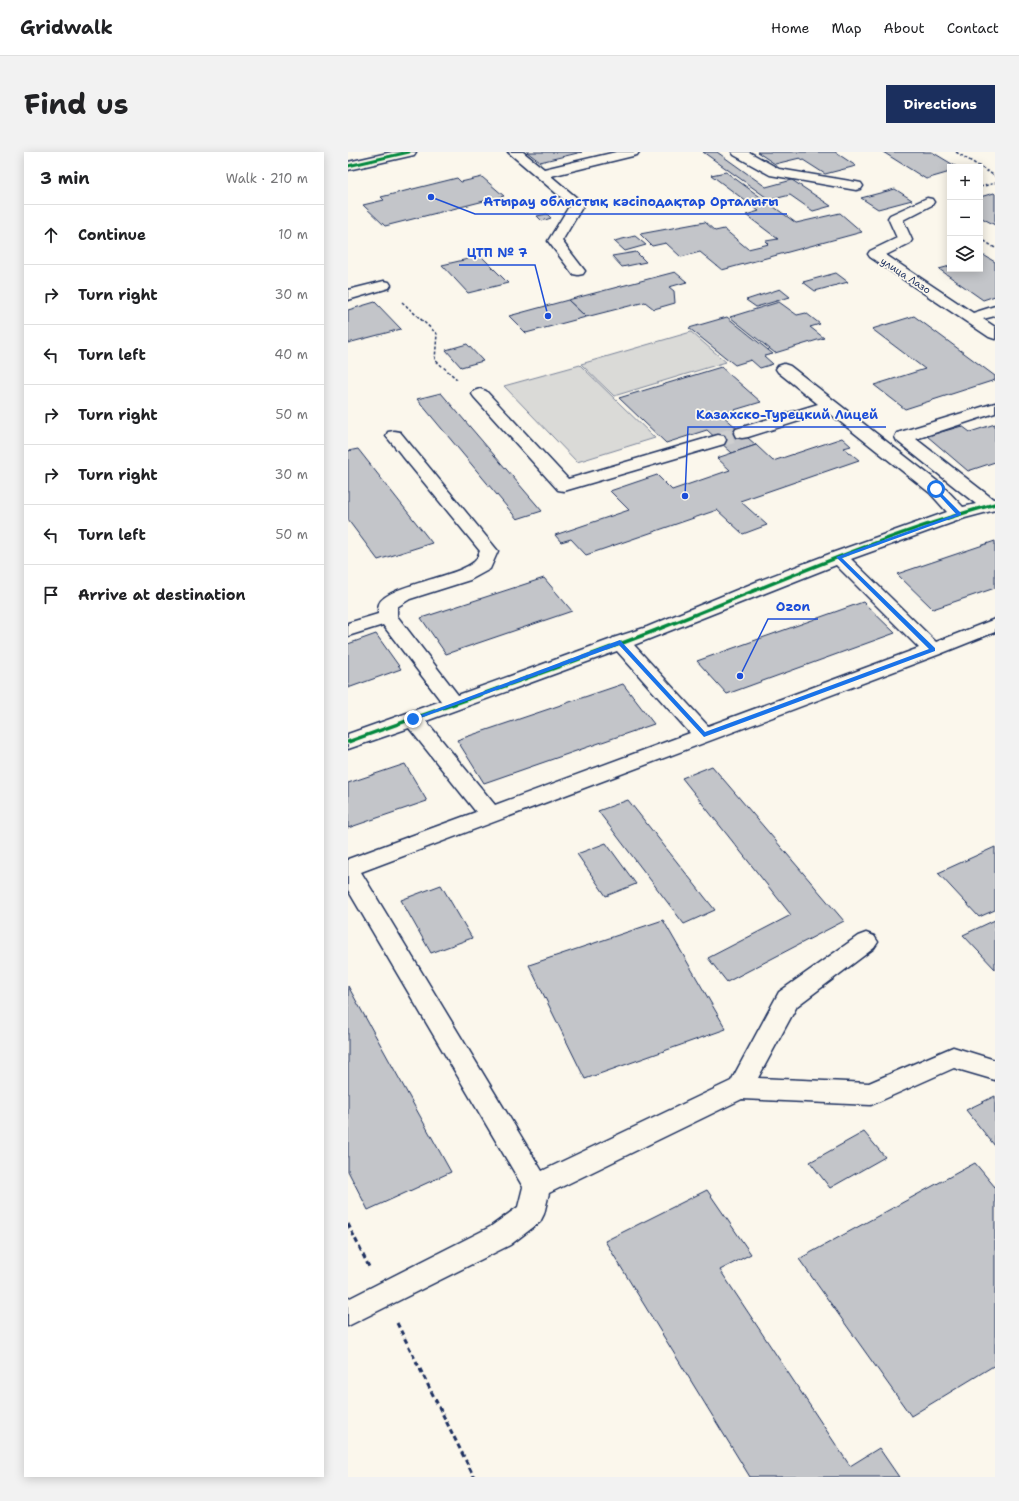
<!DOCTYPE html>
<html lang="en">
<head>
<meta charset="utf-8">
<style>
  body { margin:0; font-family:"Shantell Sans",sans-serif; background:#f2f2f2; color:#202124 }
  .controls { position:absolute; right:12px; top:12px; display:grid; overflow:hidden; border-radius:0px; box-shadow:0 2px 10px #0003 }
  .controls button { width:36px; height:36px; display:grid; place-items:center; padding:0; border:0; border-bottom:1px solid #e0e0e0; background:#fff; color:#202124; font:20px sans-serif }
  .stop { position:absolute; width:12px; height:12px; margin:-9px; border:3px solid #1a73e8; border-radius:50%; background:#fff }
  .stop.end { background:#1a73e8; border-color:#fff; box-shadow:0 1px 4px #0008 }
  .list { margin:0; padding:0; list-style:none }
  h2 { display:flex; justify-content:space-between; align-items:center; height:52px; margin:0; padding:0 16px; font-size:17px }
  h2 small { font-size:13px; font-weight:400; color:#757577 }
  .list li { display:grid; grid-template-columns:26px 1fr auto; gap:12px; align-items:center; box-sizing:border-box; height:60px; padding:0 16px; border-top:1px solid #e0e0e0 }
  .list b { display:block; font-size:15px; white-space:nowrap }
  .list em { font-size:13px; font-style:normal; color:#757577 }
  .icon { flex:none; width:22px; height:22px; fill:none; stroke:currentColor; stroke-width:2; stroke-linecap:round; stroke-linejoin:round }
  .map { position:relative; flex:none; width:647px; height:1325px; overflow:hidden; border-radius:0px }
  header { display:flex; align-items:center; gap:24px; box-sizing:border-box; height:56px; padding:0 20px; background:#fff; border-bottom:1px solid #e0e0e0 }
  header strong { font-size:19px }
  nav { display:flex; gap:22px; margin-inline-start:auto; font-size:14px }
  .intro { display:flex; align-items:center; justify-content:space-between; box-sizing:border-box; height:96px; padding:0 24px }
  h1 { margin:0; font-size:28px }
  .button { padding:10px 18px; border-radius:0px; background:#1b2f5e; color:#fff; font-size:14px; font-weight:700 }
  main { display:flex; gap:24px; padding:0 24px }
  aside { flex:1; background:#fff; border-radius:0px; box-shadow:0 2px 10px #0003 }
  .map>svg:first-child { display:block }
</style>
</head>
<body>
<header>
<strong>Gridwalk</strong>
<nav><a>Home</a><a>Map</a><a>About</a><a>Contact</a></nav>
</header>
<div class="intro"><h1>Find us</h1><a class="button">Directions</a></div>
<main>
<aside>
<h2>3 min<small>Walk · 210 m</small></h2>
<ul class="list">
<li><svg class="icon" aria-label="ahead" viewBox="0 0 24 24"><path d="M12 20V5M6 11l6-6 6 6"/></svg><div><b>Continue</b></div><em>10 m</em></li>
<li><svg class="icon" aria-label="right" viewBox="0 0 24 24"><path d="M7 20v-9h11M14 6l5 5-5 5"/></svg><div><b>Turn right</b></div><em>30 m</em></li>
<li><svg class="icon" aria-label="left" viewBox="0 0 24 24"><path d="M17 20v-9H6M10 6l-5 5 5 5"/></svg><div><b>Turn left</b></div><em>40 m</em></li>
<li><svg class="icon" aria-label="right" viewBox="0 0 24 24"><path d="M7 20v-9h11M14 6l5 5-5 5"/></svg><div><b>Turn right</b></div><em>50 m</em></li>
<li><svg class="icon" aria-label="right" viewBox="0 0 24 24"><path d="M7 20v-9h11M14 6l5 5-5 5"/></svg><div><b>Turn right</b></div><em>30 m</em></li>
<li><svg class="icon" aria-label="left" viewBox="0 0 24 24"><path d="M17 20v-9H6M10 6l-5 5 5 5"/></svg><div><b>Turn left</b></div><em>50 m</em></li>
<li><svg class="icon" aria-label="arrive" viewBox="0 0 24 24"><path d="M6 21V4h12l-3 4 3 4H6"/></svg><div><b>Arrive at destination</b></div></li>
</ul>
</aside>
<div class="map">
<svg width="647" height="1325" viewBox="0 0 647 1325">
  <rect width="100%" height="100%" fill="#fbf7ec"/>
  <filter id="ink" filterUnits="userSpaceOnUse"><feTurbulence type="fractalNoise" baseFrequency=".025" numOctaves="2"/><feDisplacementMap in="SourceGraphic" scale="8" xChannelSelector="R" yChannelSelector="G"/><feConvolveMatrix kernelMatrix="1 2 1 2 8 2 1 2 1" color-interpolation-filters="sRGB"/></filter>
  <g filter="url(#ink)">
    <g fill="#dadad7" stroke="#7a849a">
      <path d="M343,180l35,30 -112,34 -33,-32z"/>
      <path d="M232,213l75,73 -78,24 -73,-76z"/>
    </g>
    <g fill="#c3c5c9" stroke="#1b2f5e">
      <path d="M179,0h55l-42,10z"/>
      <path d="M355,0h14l49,35 26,-7 39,26 -18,5 -23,-16 -20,5z"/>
      <path d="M409,0h78l21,14 -31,8 -25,-16 -25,6z"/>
      <path d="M535,0h49l25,15h-7v5l-24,7z"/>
      <path d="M378,20l70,51 44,-10 22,19 -140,38 -22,-18 -19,5 -15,-14 -14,3 -12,-12 65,-12 10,9 9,-2 24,20 21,-5 -3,-3 12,-2 -32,-24 13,-4 -48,-36z"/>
      <path d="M134,25l22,19 -119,30 -22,-21 21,-5 -3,-3 76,-19 4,4z"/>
      <path d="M547,37l17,11 -34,9 -17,-11z"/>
      <path d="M646,41l1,1v31l-15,-8v-20z"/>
      <path d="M199,62l4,4 -9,3 -5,-5z"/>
      <path d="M287,84l11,9 -21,6 -11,-10z"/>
      <path d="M288,100l10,10 -24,5 -10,-11z"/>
      <path d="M133,104l27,27 -40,10 -26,-28z"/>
      <path d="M637,104l10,6v34l-12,4 -44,-31 11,-3v3h30v-12z"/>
      <path d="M327,120l12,10 -18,5 5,4 1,12 -21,6 -9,-7 -59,15 -18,-17z"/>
      <path d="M488,121l12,9 -33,9 -12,-9z"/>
      <path d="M432,137l10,8 -34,10 -10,-7z"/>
      <path d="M220,148l18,17 -60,16 -17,-17z"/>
      <path d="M27,150l26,27 -53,14v-33z"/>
      <path d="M431,150l18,13 9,-2 14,11 -10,3 14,11 -49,15 -45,-36z"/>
      <path d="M566,164l81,60v4l-90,29 -31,-24 51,-16 -53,-40z"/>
      <path d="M379,165l46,37 -9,2 9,8 -13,4 -9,-8 -16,5 -46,-37z"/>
      <path d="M119,192l16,17 -22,6 -15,-17z"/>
      <path d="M373,215l40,35 -40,12 35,31 -24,8 -25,-23 -41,13 -47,-45z"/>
      <path d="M93,241l101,118 -25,8 -100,-120z"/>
      <path d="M647,272v38l-27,9 -41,-35 35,-10 8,6z"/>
      <path d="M494,286l9,8 -7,2 15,12 -119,41 27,24 -24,9 -26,-24 -131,45 -15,-16 -10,3 -6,-7 74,-25 -19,-19 47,-16 15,15 58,-20 -13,-12 39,-13 17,16z"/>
      <path d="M10,297l74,94 -54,17 -30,-40v-69z"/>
      <path d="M647,389v47l-62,21 -36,-35z"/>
      <path d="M196,426l28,33 -126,43 -25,-36z"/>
      <path d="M515,450l32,31 -168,61 -30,-33z"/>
      <path d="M28,482l25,35 -53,19v-44z"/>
      <path d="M275,532l31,40 -170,59 -27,-43z"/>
      <path d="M57,612l22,37 -79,27v-45z"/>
      <path d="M364,614l132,155 -117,61 -19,-24 83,-43 -109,-137z"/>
      <path d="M280,648l87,110 -31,14 -86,-113z"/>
      <path d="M258,691l30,41 -30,12 -29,-42z"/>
      <path d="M647,695v63l-16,7 -41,-44z"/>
      <path d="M93,733l31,53 -41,15 -30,-53z"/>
      <path d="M315,768l63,109 -141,50 -56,-114z"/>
      <path d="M647,768v49l-32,-34z"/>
      <path d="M0,834l103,186 -83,38 -20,-39z"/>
      <path d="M647,944v50l-29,-36z"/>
      <path d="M516,980l21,25 -55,31 -20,-26z"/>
      <path d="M627,1011l20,24v178l-84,51 -112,-157z"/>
      <path d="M359,1038l44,64 -31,16 130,196 29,-18 20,29h-149l-145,-236z"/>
    </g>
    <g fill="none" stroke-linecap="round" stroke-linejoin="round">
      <path stroke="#cecfd0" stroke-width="15" stroke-dasharray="15 8" stroke-linecap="butt" d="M370,288l24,-7"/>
      <g stroke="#1b2f5e" stroke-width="3">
        <g id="minor">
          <path d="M44,0h24l-2,3 -66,15v-8z"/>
          <path d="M160,0h15l21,17 72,-17h23l-2,3 -86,21 33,28 -22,37 23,30 -2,3 -5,1 -5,-1 -25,-33 22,-36z"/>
          <path d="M384,0h17l30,17 77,13 5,1 2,3 -2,3 -5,1 -86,-15 -36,-20z"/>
          <path d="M579,46l5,1 2,3 -2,3 -29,15 9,20 -2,3 -24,12 87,58 22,-7v10l-12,3 12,8v12l-6,-2 -119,-80 -2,-3 2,-3 27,-13 -9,-20 2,-3z"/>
          <path d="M36,129l5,1 2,3 -2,3 -41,12v-10z"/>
          <path d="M436,212l6,2 152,119 21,22 13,-3 -79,-63 -2,-4 2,-4 98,-30v10l-79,26 77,60h2v11l-30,8 -114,41 85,83 59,-23v13l-55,22 -579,218 181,299 189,-90 48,-89 79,-56 8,-3 8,3 4,6 -4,6 -77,58 -39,72 111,5 84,-36 42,13v20l-41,-12 -83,37 -129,-6 -193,94 -5,21 -4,8 -30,23 -162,81v-27l142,-72 28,-20 5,-20 -175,-297v-31l128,-47 -67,-84 -61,21v-15l93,-33 -58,-76 -35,11v-13l30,-9c0,-3 0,-7 1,-10 8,-19 76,-26 95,-42 3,-2 4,-7 6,-11l-94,-115 2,-4 6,-1 6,1 98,119 -8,18 -20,11 -60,19 -13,8v9l61,79 154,-56 1,-1 34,-11 109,-45 76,-29 115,-41 -17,-19 -102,-81 -80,25 -6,1 -6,-1 -2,-4 2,-4 82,-25 -40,-32 -2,-3 2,-3zM488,413l83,83 -211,78 -74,-81zM269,499l73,82 -195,72 -69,-84z"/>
          <path d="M132,237l6,2 82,88 150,-44 6,1 2,4 -2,4 -160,47 -6,-1 -84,-93 -2,-3 2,-3z"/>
        </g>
      </g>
      <g stroke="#1b2f5e" stroke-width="1.5" stroke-dasharray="3 2" stroke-linecap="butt">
        <path d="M608,0l39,24"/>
        <path d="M632,35l15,-4"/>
        <path d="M632,86l15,10"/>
        <path d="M54,150l35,32 -2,26 23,20"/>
      </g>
      <g stroke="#1b2f5e" stroke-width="3" stroke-dasharray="5 3.5" stroke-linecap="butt">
        <path d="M0,1072l21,43"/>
        <path d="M49,1171l77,154"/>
      </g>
      <use href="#minor" fill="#fbf7ec" fill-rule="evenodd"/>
      <g stroke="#fbf7ec" stroke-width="4.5">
        <path id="cycleway-far1" d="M0,14l61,-14"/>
      </g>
      <g stroke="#fbf7ec" stroke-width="6">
        <path id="cycleway" d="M0,590c102,-37 205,-72 306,-111 113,-44 224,-95 341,-127"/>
      </g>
      <use href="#cycleway-far1" stroke="#00873e" stroke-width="3"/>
      <use href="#cycleway" stroke="#00873e" stroke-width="3.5"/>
    </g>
  </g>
  <path fill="#1a73e8" d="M588,336l25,25v2l-119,43 93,90v3l-231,86 -85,-92 -204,75 -5,-1 210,-79 85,92 224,-83 -93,-92 120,-43 -22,-24v-2z"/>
  <g text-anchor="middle" stroke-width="3.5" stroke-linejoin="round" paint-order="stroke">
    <g font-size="10" fill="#1b2f5e" stroke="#fbf7ec">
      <text transform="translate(558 123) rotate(33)" y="4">улица Лазо</text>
    </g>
  </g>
  <path fill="none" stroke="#1d4ed8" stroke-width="1.5" d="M83 45L127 62H439M200 164L187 113H111M337 344L340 275H538M392 524L420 467H470"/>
  <g fill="#1d4ed8" stroke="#fbf7ec" stroke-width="1.5">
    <circle cx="83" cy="45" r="4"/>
    <circle cx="200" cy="164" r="4"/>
    <circle cx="337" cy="344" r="4"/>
    <circle cx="392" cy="524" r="4"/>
  </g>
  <g font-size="13" text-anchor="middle" font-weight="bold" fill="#1d4ed8" stroke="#fbf7ec" stroke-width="3.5" stroke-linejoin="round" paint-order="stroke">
    <text x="283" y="54">Атырау облыстық кәсіподақтар Орталығы</text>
    <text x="149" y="105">ЦТП № 7</text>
    <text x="439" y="267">Казахско-Турецкий Лицей</text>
    <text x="445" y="459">Ozon</text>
  </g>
</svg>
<div class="controls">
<button>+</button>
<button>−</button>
<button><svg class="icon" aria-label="layers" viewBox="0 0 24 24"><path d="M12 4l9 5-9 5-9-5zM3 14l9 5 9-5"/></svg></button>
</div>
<div class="stop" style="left:588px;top:337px"></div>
<div class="stop end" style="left:65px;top:567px"></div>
</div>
</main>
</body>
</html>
